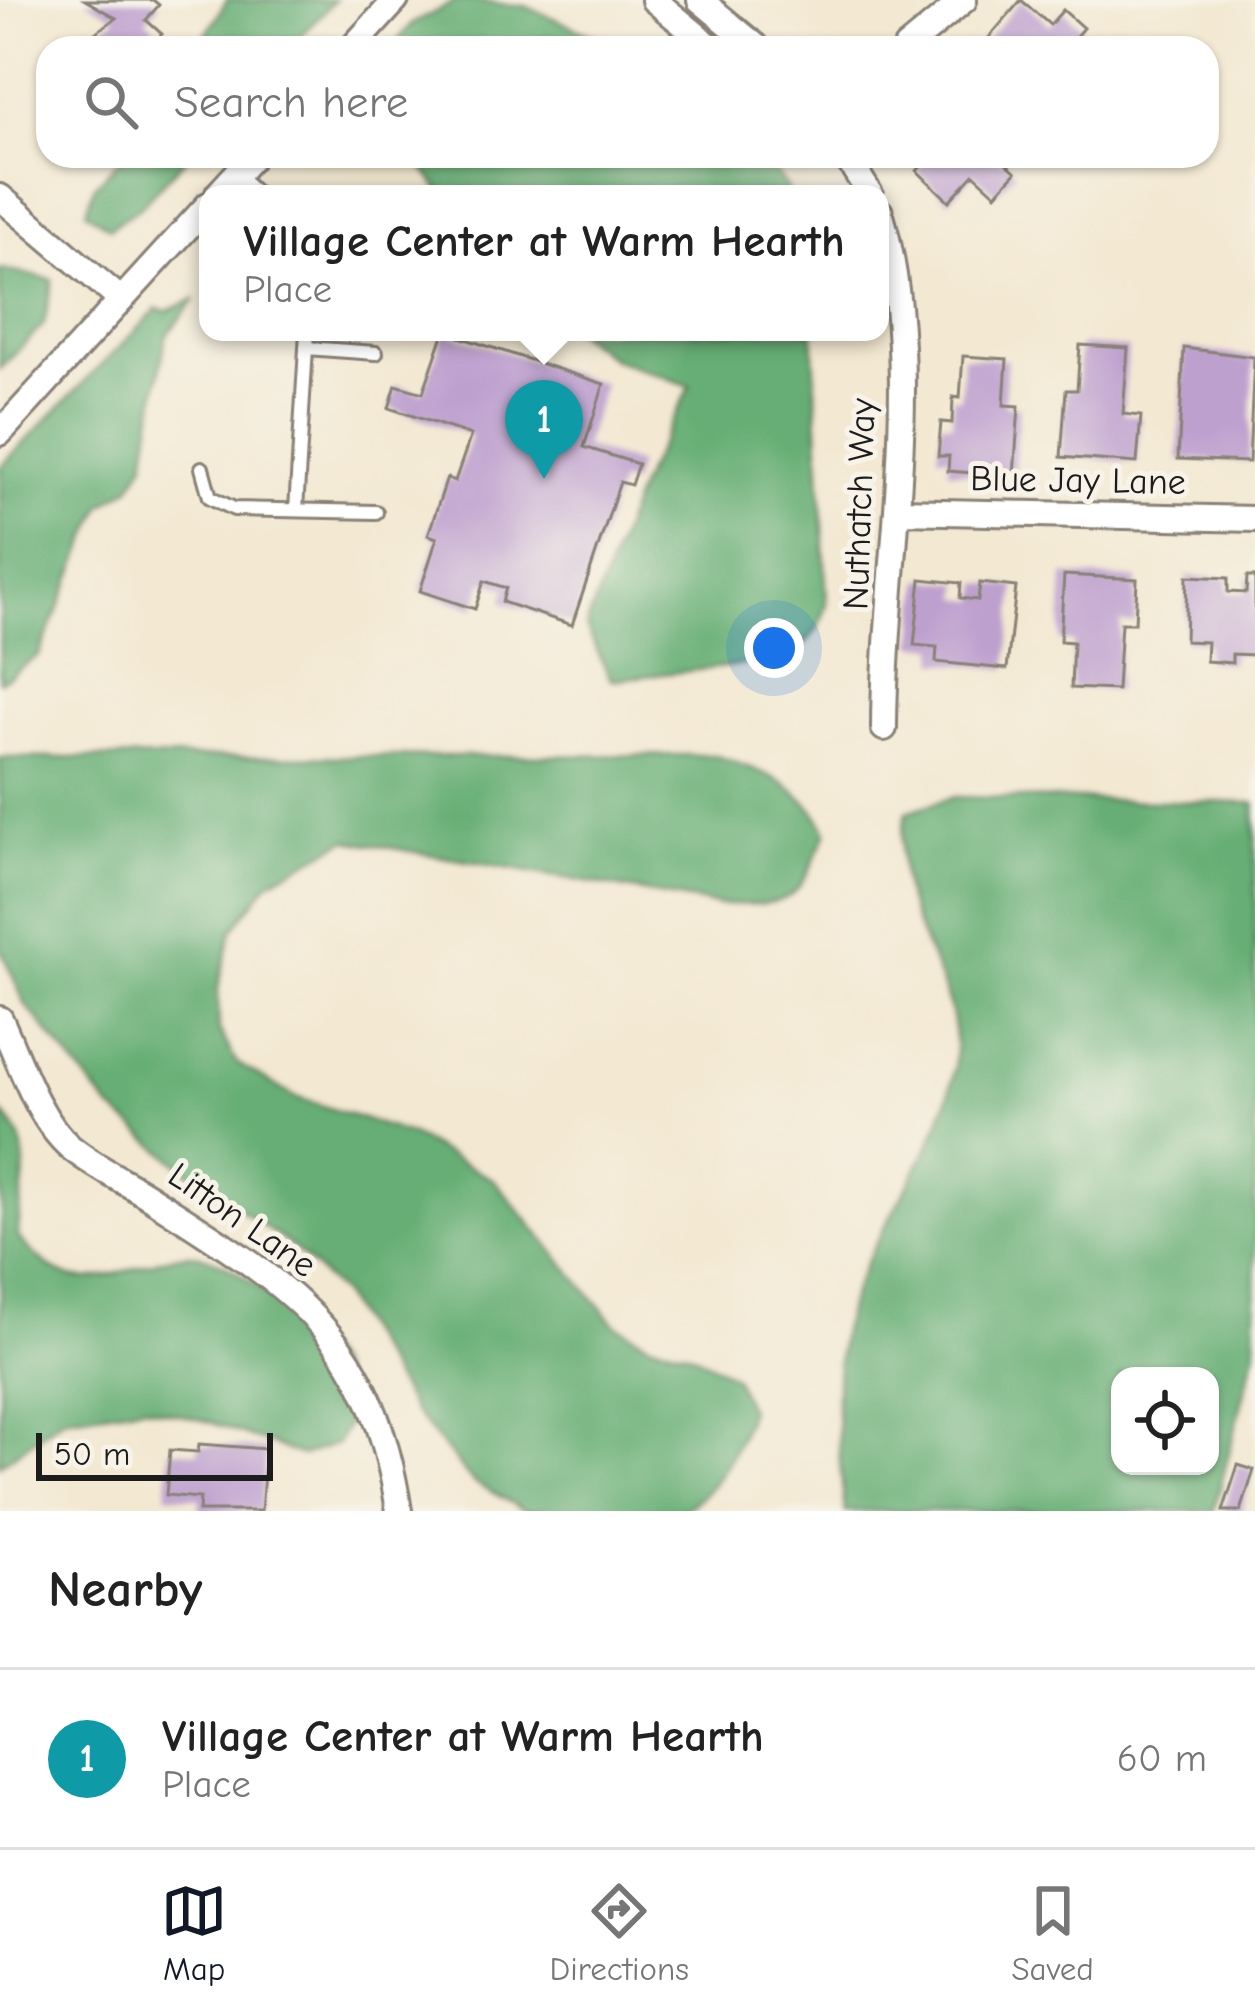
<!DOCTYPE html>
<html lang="en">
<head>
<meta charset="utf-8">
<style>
  body { margin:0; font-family:"Comic Neue",sans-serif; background:#f2f2f2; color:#222 }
  .controls { position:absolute; right:36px; bottom:36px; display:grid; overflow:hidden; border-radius:24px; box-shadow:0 3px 9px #0004 }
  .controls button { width:108px; height:108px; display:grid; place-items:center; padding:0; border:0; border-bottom:3px solid #e0e0e0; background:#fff; color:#222; font:60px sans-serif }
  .scale { position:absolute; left:36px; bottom:30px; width:237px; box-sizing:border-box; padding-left:12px; border:6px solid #1c1c1c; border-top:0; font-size:33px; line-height:42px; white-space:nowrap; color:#1c1c1c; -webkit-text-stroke:9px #f7f3e8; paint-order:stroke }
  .you { position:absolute; left:774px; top:648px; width:42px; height:42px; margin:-30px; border:9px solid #fff; border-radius:50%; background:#1a73e8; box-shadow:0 0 0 18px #1a73e833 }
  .badge { display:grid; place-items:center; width:78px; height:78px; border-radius:50%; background:#111827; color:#fff; font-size:39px; font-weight:700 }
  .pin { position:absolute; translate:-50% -99px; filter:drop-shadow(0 3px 6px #0008) }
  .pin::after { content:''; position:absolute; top:63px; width:42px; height:36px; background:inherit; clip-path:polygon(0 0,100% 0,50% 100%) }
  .popup { position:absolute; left:199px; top:185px; width:690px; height:156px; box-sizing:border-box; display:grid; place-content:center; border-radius:24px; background:#fff; filter:drop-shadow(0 3px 9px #0005); font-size:39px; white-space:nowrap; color:#767676 }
  .popup b { font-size:45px; color:#222 }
  .popup::after { content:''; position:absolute; left:50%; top:100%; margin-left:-24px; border:24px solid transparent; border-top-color:#fff }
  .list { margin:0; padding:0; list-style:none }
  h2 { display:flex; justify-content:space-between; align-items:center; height:156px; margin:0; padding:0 48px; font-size:51px }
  h2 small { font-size:39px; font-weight:400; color:#767676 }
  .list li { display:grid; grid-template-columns:78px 1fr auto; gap:36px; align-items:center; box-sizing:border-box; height:180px; padding:0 48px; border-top:3px solid #e0e0e0 }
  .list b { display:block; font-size:45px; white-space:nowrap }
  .list p { margin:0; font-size:39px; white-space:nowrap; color:#767676 }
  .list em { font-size:39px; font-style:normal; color:#767676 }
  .icon { flex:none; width:66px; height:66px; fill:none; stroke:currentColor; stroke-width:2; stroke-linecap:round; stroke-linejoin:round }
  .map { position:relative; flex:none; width:1255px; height:1511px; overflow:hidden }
  .search { position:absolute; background:#fff; box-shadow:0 3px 9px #0004; left:36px; right:36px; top:36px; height:132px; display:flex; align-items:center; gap:30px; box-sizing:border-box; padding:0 42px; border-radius:36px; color:#767676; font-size:45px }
  .sheet { height:336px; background:#fff }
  nav { display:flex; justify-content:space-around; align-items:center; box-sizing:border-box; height:168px; border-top:3px solid #e0e0e0; background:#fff; font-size:33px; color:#767676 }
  nav a { display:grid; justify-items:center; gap:6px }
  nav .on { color:#111827 }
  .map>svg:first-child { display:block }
</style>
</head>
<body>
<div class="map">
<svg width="1255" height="1511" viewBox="0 0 1255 1511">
  <rect width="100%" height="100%" fill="#f7f3e8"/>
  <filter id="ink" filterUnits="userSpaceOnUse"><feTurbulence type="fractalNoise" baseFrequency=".00833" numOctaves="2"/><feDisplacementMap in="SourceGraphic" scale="24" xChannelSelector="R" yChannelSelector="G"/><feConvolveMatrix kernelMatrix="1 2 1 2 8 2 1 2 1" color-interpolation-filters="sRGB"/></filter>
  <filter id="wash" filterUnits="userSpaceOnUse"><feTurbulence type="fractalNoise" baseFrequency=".004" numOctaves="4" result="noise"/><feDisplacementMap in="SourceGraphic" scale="48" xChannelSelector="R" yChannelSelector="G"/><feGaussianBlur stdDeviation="2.7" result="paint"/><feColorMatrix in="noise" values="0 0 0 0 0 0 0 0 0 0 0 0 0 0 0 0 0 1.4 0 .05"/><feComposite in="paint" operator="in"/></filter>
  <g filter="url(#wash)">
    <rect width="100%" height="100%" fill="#f3e8d1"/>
    <g fill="#66ae74" stroke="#416548" stroke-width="3" fill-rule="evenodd">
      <path d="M227,0h108l-45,48h-92z"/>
      <path d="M458,0l67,6 98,42h-232l21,-24z"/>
      <path d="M123,156h65l-47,50 -31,22 -24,-17 8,-24z"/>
      <path d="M414,156h351l25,38h-347z"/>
      <path d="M0,269l53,11 -9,44 -44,45z"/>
      <path d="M196,299l-30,37 -21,126 -14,25 -29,19 -63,149 -39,27v-215l157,-158 10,2z"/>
      <path d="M576,332h237l14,272 -7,21 -26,34 -183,21 -25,-53 53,-141 51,-100 -77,-27z"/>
      <path d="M714,755c49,17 89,28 113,77 -33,73 -29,72 -110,73l-370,-65 -78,42 -37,49 -14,57 1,42 18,33 58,34 114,37 85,46 121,144 34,19 40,9 45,24 15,34c-13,42 -29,78 -68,101h-155l-54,-30 -58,-69 -74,-119 -45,-44 -97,-69 -89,-73 -84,-103 -25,-56v-190z"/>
      <path d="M954,797l301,6v549l-41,159h-369c-7,-58 -15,-145 2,-201 25,-81 90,-151 106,-234 19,-102 -76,-154 -46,-264zM1120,1376h90v90h-90z"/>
      <path d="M2,1113c38,35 17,77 16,124 45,51 66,49 129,27 12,-4 32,-11 45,-10 44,4 120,75 143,111 9,15 11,37 16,53l-14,26 -35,12 -92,-34 -66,-16 -82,12 -62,47z"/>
    </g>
    <g id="blocks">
      <g fill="#bea0cf">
        <path d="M85,0h68l6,5 -13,15 16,14 -13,14h-75l42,-30z"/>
        <path d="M1021,0l29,25 13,-15 20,18 -12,14 7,6h-98z"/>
        <path d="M920,156h78l18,16 -20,22 -22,-20 -25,27 -32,-30 9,-10z"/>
        <path d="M444,332l160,52 -20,63 54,17 -7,21 -11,-3 -48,143 -70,-23 4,-14 -22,-7 -9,28 -55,-18 17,-53 -9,-3 19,-57 8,3 16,-46 -82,-27 7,-23 27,8z"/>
        <path d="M1080,345l48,3 -5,66 18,2 -4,47 -76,-6 5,-67h11z"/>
        <path d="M1184,348l70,9 -5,105 -71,-3z"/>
        <path d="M963,356l44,3 -3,46 15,1 -5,70 -66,-5 1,-15h-11l3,-34 11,1 1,-26 7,1z"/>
        <path d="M1064,575l73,4 -2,44h-14l-4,67 -46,-2 2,-46 -13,-1z"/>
        <path d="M1187,576l41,2v14l18,1 1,-16h8v78l-23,-1v9l-26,-2 1,-19 -22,-1z"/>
        <path d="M921,579l40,4 -1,15 18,2 2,-17 36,4 -9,82 -71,-7 1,-15 -23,-2z"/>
        <path d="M199,1444l67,5 -5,62h-62l1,-13 -34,-3 4,-45 28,2z"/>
        <path d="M1238,1465l16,5 -13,41h-18z"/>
      </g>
    </g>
  </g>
  <g filter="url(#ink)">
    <use href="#blocks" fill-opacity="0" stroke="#888276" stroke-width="3"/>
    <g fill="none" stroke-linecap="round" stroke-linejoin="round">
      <g stroke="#888276" stroke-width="18">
        <g id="service">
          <path d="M236,175l21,19"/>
          <path d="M306,348l70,5"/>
          <path d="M202,468l8,29 24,12 142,3"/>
          <path d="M296,510l11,-178"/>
        </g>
      </g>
      <g stroke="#888276" stroke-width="30">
        <g id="minor">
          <path d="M654,0l58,48"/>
          <path d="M700,0l58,48"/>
          <path d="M352,48l44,-48"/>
          <path d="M906,48l58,-48"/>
          <path d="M846,156l24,38"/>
          <path d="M218,194l35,-38"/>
          <path d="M0,197l121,103"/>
          <path d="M880,212c47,157 4,354 4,516"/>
          <path d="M0,433l208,-228"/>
          <path d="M900,511l355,8"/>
          <path d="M0,1019c18,38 37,100 70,128 23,19 53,33 78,49 142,91 224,136 251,315"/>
        </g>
      </g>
      <use href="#service" stroke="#fff" stroke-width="12"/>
      <use href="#minor" stroke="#fff" stroke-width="24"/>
    </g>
  </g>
  <g text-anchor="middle" stroke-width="10" stroke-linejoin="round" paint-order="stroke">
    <g font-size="36" fill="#1c1c1c" stroke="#f7f3e8">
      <text transform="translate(1078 479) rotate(1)" y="13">Blue Jay Lane</text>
      <text transform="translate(858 504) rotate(-88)" y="13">Nuthatch Way</text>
      <text transform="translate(243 1219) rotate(35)" y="13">Litton Lane</text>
    </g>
  </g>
</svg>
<div class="controls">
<button><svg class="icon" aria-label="locate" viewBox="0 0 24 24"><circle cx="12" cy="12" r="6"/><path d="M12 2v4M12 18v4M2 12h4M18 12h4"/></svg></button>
</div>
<div class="scale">50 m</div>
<div class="you"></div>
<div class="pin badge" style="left:544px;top:479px;background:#0f9aa8">1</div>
<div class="popup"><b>Village Center at Warm Hearth</b>Place</div>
<div class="search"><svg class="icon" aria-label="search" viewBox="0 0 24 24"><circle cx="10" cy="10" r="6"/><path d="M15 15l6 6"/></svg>Search here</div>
</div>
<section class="sheet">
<h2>Nearby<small></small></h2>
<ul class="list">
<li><span class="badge" style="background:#0f9aa8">1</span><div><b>Village Center at Warm Hearth</b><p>Place</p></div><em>60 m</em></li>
</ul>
</section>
<nav>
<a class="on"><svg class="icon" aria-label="map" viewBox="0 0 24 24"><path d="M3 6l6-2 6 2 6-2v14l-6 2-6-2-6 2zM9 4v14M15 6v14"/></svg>Map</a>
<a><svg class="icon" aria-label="directions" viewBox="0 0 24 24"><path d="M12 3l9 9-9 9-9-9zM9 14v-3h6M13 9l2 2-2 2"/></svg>Directions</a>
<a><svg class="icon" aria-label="saved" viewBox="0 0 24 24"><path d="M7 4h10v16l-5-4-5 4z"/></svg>Saved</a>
</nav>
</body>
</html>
